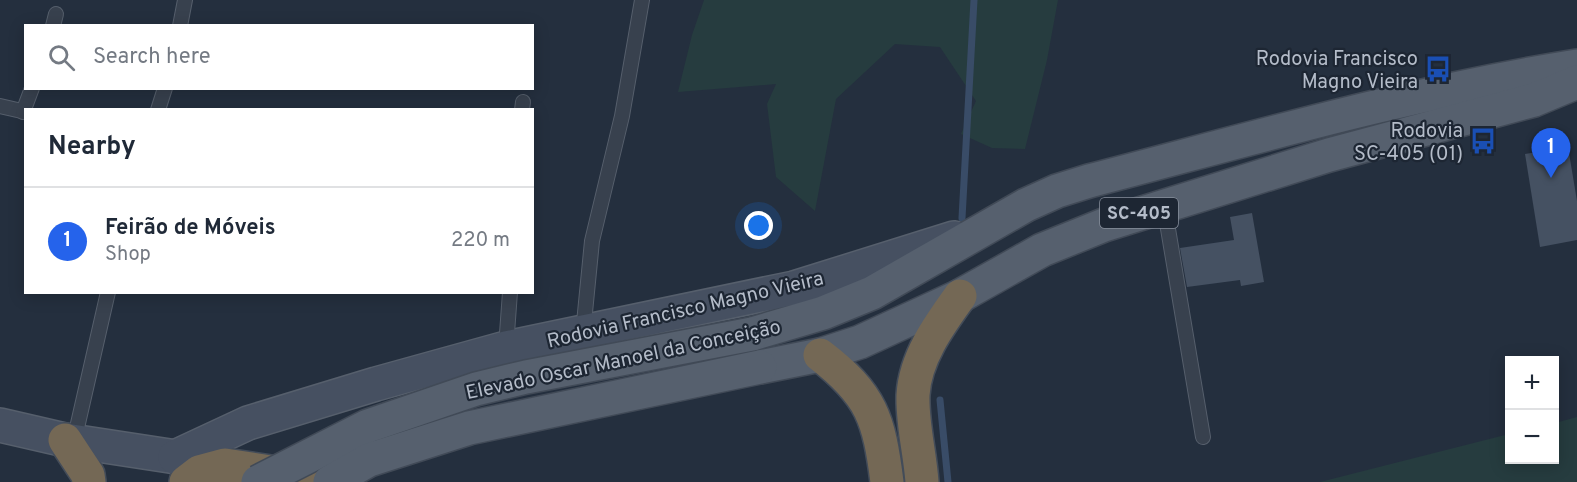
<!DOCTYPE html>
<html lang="en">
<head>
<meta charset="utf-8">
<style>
  body { margin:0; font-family:Overpass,sans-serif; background:#f2f2f3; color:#1f2937 }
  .controls { position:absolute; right:18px; bottom:18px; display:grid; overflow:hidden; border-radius:0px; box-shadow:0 3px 15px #0003 }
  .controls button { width:54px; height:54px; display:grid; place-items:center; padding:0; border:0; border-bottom:2px solid #e0e1e3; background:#fff; color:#1f2937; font:30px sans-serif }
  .you { position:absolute; left:759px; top:226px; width:21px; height:21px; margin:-15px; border:4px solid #fff; border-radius:50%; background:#1a73e8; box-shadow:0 0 0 9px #1a73e833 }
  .badge { display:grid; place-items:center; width:39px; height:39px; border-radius:50%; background:#2563eb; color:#fff; font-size:20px; font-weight:700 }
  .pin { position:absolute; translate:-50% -50px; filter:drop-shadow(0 2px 3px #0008) }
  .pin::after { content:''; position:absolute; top:32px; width:21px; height:18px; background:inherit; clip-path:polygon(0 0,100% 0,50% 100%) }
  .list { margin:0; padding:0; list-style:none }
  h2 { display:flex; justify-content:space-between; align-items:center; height:78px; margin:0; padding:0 24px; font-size:26px }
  h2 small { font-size:20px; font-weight:400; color:#747a83 }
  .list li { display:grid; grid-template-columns:39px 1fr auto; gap:18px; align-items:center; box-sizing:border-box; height:108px; padding:0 24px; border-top:2px solid #e0e1e3 }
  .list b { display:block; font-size:22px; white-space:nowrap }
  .list p { margin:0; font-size:20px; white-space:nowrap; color:#747a83 }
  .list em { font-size:20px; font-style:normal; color:#747a83 }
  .icon { flex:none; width:33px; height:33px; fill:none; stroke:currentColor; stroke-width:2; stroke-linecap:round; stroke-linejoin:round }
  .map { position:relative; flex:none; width:1577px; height:482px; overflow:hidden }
  .search { position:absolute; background:#fff; box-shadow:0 3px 15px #0003; left:24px; top:24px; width:510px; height:66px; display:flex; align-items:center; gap:15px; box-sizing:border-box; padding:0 21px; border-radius:0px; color:#747a83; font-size:22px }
  .panel { position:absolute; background:#fff; box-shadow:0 3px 15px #0003; left:24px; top:108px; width:510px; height:186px; border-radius:0px }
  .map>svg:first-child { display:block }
</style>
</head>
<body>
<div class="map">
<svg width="1577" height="482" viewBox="0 0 1577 482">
  <rect width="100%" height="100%" fill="#242f3e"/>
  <g fill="#263c3f">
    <path d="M704,0h354l-11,60 -22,89 -33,-1 -31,-14 15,-33 -36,-54 -45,-3 -59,55 -21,112 -39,-34 -9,-73 9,-20 -98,8 14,-57z"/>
    <path d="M1577,417v65h-257l189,-48 1,26h44l1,-37z"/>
  </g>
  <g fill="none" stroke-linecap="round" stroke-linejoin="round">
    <g stroke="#394c67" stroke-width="7">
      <path d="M962,218l12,-218"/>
      <path d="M940,400l8,82"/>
    </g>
  </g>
  <g fill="#455162">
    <path d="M1568,147l9,54v39l-37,7 -15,-93z"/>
    <path d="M1252,213l12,69 -23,4 -1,-6 -53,7 -7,-39 54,-8 -4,-23z"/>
  </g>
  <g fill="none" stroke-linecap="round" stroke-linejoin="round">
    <g stroke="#565f6c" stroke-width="16">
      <g id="lane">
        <path d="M53,26l3,-12"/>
        <path d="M180,26l5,-26"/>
        <path d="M0,106l26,6"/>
        <path d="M158,110l7,-22"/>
        <path d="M522,110l1,-8"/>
        <path d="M23,112l9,-24"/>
        <path d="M1164,205l39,232"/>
        <path d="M583,333l9,-92 30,-125 20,-116"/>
        <path d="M506,347l4,-55"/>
        <path d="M74,441l34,-149"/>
      </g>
    </g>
    <g stroke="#565f6c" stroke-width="36">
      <g id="secondary">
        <path d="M0,425l65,15 131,20"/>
        <path d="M175,457l73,-34 128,-39 130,-36 288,-60 160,-50"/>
      </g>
    </g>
    <g stroke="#414a57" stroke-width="36">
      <g id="primary">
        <path d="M752,334l71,-21 49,-20 154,-88 31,-14 32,-10c162,-42 323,-89 488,-115"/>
        <path d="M760,367l60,-12 40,-13 100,-46 82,-46 62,-25 225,-70 205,-55 43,-18"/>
      </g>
    </g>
    <g stroke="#434c59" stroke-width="36">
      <g id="highway">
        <path d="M820,355c52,40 59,64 67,127"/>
        <path d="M65,440l23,35 1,7"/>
        <path d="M186,482l13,-10 26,-7 110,17"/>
        <path d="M922,482c-2,-29 -10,-58 -9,-87 2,-37 26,-70 47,-99"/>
      </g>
    </g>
    <use href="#lane" stroke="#38414e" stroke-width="14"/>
    <use href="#secondary" stroke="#465061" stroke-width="33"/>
    <use href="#primary" stroke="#56606e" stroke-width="33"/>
    <use href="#highway" stroke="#746855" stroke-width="33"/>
    <g stroke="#414a57" stroke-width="36" stroke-linecap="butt">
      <g id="primary-bridge">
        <path d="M258,482l110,-56 108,-37 50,-12 226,-43"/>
        <path d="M330,482l39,-22 100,-32 291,-61"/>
      </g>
    </g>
    <use href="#primary-bridge" stroke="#56606e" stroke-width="33"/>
  </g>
  <defs>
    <g id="bus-bare" transform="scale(2.07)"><path d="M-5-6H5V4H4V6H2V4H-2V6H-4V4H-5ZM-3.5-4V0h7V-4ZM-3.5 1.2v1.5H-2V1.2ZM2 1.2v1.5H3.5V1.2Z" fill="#1a4fb4" stroke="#1d2633" stroke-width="2.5" paint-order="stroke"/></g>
  </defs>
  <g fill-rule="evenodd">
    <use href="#bus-bare" x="1438" y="69"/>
    <use href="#bus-bare" x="1483" y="141"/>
  </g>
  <g text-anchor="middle" stroke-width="4.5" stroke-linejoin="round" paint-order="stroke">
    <rect fill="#1d2633" stroke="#878f9c" stroke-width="1.5" x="1100" y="198" width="78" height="30" rx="4.5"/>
    <g font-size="18" font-weight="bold" fill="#b4bcc9">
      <text x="1139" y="219">SC-405</text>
    </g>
    <g font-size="20" fill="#b4bcc9" stroke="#1d2633" text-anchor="end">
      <text x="1418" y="65">Rodovia Francisco<tspan x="1418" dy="23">Magno Vieira</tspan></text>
      <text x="1463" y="137">Rodovia<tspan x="1463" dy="23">SC-405 (01)</tspan></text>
    </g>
    <g font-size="20" fill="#b4bcc9" stroke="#1d2633">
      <text transform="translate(685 309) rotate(-13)" y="7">Rodovia Francisco Magno Vieira</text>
      <text transform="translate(623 359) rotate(-12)" y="7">Elevado Oscar Manoel da Conceição</text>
    </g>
  </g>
</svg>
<div class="controls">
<button>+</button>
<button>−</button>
</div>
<div class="you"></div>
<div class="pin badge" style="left:1551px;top:178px">1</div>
<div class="search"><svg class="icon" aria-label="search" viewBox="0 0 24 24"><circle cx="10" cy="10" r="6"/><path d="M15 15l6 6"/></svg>Search here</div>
<section class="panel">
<h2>Nearby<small></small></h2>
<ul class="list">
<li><span class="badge">1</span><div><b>Feirão de Móveis</b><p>Shop</p></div><em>220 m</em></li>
</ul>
</section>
</div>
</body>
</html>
